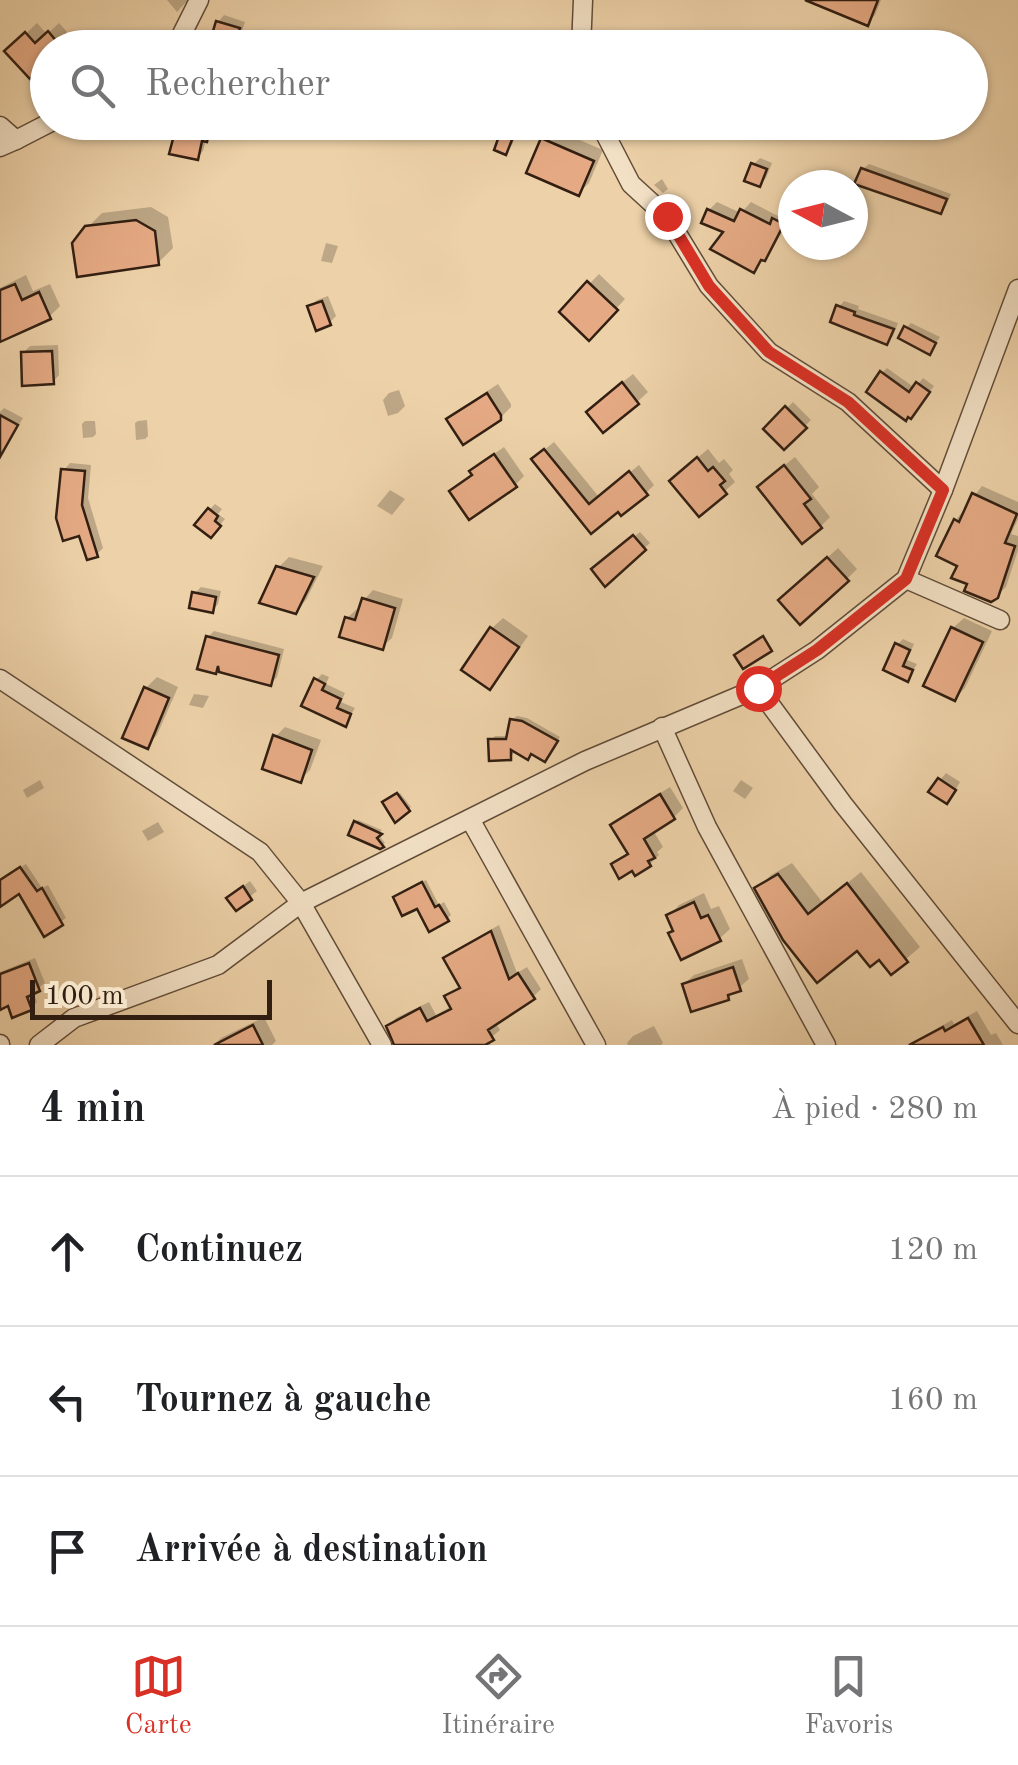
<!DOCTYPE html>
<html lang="fr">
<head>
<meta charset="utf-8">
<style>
  body { margin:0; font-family:"Old Standard TT",serif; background:#f2f2f2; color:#202124 }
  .compass { position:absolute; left:778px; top:170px; width:90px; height:90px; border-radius:50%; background:#fff; box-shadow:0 2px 8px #0004; rotate:277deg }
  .scale { position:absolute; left:30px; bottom:25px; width:242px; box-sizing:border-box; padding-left:10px; border:5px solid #321f12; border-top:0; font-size:28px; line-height:35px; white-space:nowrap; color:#321f12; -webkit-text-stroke:8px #f3e1c6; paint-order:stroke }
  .stop { position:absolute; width:30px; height:30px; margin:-22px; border:8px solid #d93025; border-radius:50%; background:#fff }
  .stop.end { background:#d93025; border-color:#fff; box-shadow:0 2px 10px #0008 }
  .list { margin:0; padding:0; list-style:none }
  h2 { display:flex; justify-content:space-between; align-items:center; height:130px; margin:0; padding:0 40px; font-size:42px }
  h2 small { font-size:32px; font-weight:400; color:#757577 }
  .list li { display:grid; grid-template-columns:65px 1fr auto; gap:30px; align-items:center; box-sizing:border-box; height:150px; padding:0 40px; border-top:2px solid #e0e0e0 }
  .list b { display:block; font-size:38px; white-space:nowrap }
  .list em { font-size:32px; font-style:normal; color:#757577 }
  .icon { flex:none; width:55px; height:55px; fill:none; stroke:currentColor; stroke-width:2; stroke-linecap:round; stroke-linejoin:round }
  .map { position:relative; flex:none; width:1018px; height:1045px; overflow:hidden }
  .search { position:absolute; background:#fff; box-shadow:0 2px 8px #0004; left:30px; right:30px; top:30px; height:110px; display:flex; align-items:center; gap:25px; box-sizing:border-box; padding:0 35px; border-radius:55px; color:#757577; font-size:38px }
  .sheet { height:580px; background:#fff }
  nav { display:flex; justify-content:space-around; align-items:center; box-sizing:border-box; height:140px; border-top:2px solid #e0e0e0; background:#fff; font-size:28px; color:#757577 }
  nav a { display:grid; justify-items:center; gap:5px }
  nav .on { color:#d93025 }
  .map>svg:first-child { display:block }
</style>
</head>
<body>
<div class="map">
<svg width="1018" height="1045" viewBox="0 0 1018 1045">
  <rect width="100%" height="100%" fill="#edd1a8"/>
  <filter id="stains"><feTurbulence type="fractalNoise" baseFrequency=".002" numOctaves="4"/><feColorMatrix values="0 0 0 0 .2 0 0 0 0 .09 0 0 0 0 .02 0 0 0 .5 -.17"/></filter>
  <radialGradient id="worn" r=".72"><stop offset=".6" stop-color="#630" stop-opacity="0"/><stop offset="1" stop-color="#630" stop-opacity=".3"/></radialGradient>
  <g fill="#0003">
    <path d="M167,0h21l-11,12z"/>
    <path d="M827,0h54l-6,15 -8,8z"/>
    <path d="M224,15l21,7 -9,26h-21l3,-26z"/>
    <path d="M37,23l10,11 12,-11 9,10 -11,11 -9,4 -40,3z"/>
    <path d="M172,122h43l-2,11 -7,7 -3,11 -6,7 -21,-25z"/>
    <path d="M507,122h14l-9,23 -7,7z"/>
    <path d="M554,129l49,21 -14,33 -10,10 -36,-54z"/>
    <path d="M760,158l12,5 -6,15 -6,6 -7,-19z"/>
    <path d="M869,164l82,30 -5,12 -5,5 -78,-42z"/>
    <path d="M662,179l6,10 -5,4 -9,-8z"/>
    <path d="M853,193l8,4 -8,17z"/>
    <path d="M717,202l24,11 10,-11 27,14 5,-5 8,5 -19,34 -19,20 -26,-39 -18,-21z"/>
    <path d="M151,207l17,10 5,31 -15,15 -71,-35 15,-15z"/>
    <path d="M326,243l12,3 -6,17 -11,-2z"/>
    <path d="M599,274l26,25 -36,39 -27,-26z"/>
    <path d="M26,275l7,16 17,-7 10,22 -11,11 -49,17v-46z"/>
    <path d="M328,296l8,20 -7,7 -19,-16 7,-7z"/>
    <path d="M844,301l15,5 -1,3 40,14 -5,13 -6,6 -48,-35z"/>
    <path d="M911,323l29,14 -10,15 -24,-24z"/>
    <path d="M58,345l1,30 -6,7 -30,-29 7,-7z"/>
    <path d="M887,368l28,20 8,-10 11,8 -18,25 -34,-38z"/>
    <path d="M633,374l15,18 -11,10 -38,-1z"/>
    <path d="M498,384l13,20v3l-11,11 -51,1 11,-10z"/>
    <path d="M399,390l6,16 -7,7 -10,3 -5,-16 6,-7z"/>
    <path d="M793,402l18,18 -27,27 -18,-18z"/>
    <path d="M4,408l19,10 -12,20 -7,7 -4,-3v-30z"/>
    <path d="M147,420l1,16 -3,3 -9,1 -1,-17 3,-2z"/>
    <path d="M85,421h10l1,13 -3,3 -10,1 -1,-14z"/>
    <path d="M554,442l45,55 40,-32 15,20 -8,8 -27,16 -28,22 -48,-80z"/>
    <path d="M504,447l20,29 -9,9 -54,-2 13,-9 7,-11z"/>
    <path d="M708,449l11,14 5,-4 9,11 -4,4 6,8 -36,32 -17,-43z"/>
    <path d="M795,457l24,30 -7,7 18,23 -9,9 -51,-49z"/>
    <path d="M70,463l21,2 -3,33 15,50 -7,7 -32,-85z"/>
    <path d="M982,486l36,16v17l-7,15 7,2v14l-12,37 -10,9 -26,-13 -10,-19 -4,-44z"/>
    <path d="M390,490l15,9 -13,16 -15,-9z"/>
    <path d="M215,504l7,5 -4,5 7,5 -14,16 -2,-25z"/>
    <path d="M640,532l10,11 -45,40 -6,-19z"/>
    <path d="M838,548l19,21 -10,10 -55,11z"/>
    <path d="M289,557l34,9 -17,34 -10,11 -18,-43z"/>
    <path d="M201,587l20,4 -3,13 -6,7 -18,-17z"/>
    <path d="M373,590l30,9 -11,39 -10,9 -35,-29 10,-9 4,1 3,-10z"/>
    <path d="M503,618l25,18 -28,40 -10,11 -26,-18 28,-41z"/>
    <path d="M964,618l28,13 -27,57 -10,10 -2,-70z"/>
    <path d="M214,631l70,18 -7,28 -7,7 -49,-19 -6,6 -7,-34z"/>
    <path d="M903,639l11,5 -7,16 10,4 -9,15 -22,-10 12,-25z"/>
    <path d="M322,674l7,3 -3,7 19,9 -4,9 14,6 -10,16 -41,-19 12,-25z"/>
    <path d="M157,677l21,10 -21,48 -10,11 -1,-58z"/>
    <path d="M194,694l15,2 -6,12 -14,-3z"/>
    <path d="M517,716l10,2 33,19 -12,18 -34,-6v4l-4,5 -19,-18 4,-4h15l2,-16z"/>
    <path d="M285,727l36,13 -11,30 -10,10 -25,-43z"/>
    <path d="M946,773l14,9 -7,12 -13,-14z"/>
    <path d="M40,780l4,8 -17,10 -4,-8z"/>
    <path d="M741,780l12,8 -8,11 -12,-8z"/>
    <path d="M670,787l13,21 -9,9 -21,13 10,17 -6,5 2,3 -9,9h-36l15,-13 -16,-25 9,-9z"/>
    <path d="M400,793l11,14 -16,13 -7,-20z"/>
    <path d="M358,820l24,10 -4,4 7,9 -5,4 -24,-25z"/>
    <path d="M158,822l6,10 -16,9 -6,-10z"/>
    <path d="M792,863l31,40 38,-31 59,75 -29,25 -11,-16 -22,-9 -100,-59 13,-13z"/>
    <path d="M26,864l16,24 6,-3 18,33 -21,15 -25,-42 -20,14v-25z"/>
    <path d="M426,880l13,25 5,-3 7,13 -4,4 -29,-13 -18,-13z"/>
    <path d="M250,881l7,10 -21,17v-16z"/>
    <path d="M704,893l7,16 8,-3 11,23 -11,10 -44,-9 -6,-14 10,-11z"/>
    <path d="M499,925l18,48 10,-6 14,22 -8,8 -38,25 5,8 -12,10 3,5h-93l-9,-19 7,-8 33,-16 7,13 16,-9 -5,-10 14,-11 -15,-26 8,-8z"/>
    <path d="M35,958l10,25 -12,9 4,10 -6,6 -31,-9v-27z"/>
    <path d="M742,959l7,20 -21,18 -44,-13 10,-9z"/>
    <path d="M977,1011l14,24 5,-2 7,12h-95l44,-25 2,4z"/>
    <path d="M264,1017l12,24 -4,4h-58l7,-7z"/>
    <path d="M654,1026l9,17 -2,2h-33l-1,-2 6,-7z"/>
  </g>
  <g fill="#e5aa84" stroke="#321f12" stroke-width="2.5">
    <path d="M805,0h73l-10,26z"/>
    <path d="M216,21l24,7 -6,20h-26z"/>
    <path d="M48,31l14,17h-14v37l-11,-12 -7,6 -26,-28 21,-19 10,11z"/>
    <path d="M169,122h42l-4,20 -5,-1 -4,19 -29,-6 5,-19 -7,-2z"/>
    <path d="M504,122h15l-13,33 -12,-5z"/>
    <path d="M541,138l53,23 -15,35 -53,-23z"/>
    <path d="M751,163l16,6 -7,18 -16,-6z"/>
    <path d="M861,168l86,31 -6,15 -87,-30z"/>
    <path d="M707,209l27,12 6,-12 30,15 2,-6 12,6 -19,37 -4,-1 -7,13 -44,-24 13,-17 -22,-9z"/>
    <path d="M136,220l19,11 4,34 -82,12 -5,-34 13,-17z"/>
    <path d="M587,281l31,29 -29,31 -30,-29z"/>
    <path d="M15,284l7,16 17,-8 12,27 -51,23v-52z"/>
    <path d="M322,301l9,24 -15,6 -9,-25z"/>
    <path d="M836,305l19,7 -1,3 40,14 -7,16 -57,-23z"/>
    <path d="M904,326l32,17 -6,12 -32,-17z"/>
    <path d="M52,351l2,33 -32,2 -1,-34z"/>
    <path d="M880,371l29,21 7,-10 14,10 -19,27 -3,-2 -2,4 -40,-29z"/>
    <path d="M622,382l17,22 -36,29 -17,-21z"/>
    <path d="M487,393l14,22v5l-38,25 -17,-26z"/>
    <path d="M785,406l22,22 -23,22 -21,-21z"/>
    <path d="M0,415l18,10 -18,32z"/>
    <path d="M544,449l45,55 40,-33 19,24 -27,21 -3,-4 -27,22 -60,-75z"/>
    <path d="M494,454l23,33 -48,33 -20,-29 23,-16 -3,-4z"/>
    <path d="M697,457l11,14 5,-4 12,14 -5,4 7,9 -28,23 -30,-36z"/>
    <path d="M784,465l27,34 -7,5 18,24 -20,16 -45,-57z"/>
    <path d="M61,469l24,2 -3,34 16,52 -11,3 -8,-24 -16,5 -7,-23z"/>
    <path d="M972,493l45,21 -12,29 10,3 -17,52 -7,4 -27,-11 3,-7 -16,-6 6,-12 -21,-10 18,-37 5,3z"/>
    <path d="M208,508l10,8 -3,5 6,5 -10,12 -17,-13z"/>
    <path d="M633,535l13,15 -41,37 -14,-18z"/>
    <path d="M827,557l22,24 -49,44 -22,-25z"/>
    <path d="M276,566l38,11 -18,37 -37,-11z"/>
    <path d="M192,592l24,5 -3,16 -24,-5z"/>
    <path d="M362,598l33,10 -12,42 -44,-13 6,-20 10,3z"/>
    <path d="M490,627l29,20 -29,43 -29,-20z"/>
    <path d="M951,627l32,15 -28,59 -32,-15z"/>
    <path d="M206,636l73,19 -8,31 -52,-14 -1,-6 -2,8 -19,-5z"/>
    <path d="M763,636l9,15 -29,18 -9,-14z"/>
    <path d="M895,643l15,7 -7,16 10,4 -5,12 -25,-12z"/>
    <path d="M314,678l11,6 -3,6 19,9 -4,9 14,6 -5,13 -45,-21z"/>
    <path d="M144,687l25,11 -21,51 -26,-11z"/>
    <path d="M510,719l12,2 36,20 -13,21 -14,-8 -3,6 -17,-10v10l-22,1 -1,-22h18z"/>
    <path d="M273,735l39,15 -11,33 -39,-14z"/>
    <path d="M938,778l18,12 -9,14 -19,-12z"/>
    <path d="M397,793l13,18 -15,12 -13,-21z"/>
    <path d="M660,794l15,25 -31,20 11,19 -7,3 3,5 -16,10 -3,-5 -13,8 -8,-15 17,-10 -18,-29z"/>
    <path d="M354,821l28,13 -5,4 7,9 -4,2 -32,-14z"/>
    <path d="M20,867l17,24 5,-3 21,37 -19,12 -25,-43 -19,13v-27z"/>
    <path d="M778,874l30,40 39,-31 61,79 -17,13 -12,-15 -9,7 -13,-16 -40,32 -34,-43 -29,-52z"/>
    <path d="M422,882l13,25 4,-2 10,16 -20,11 -12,-23 -15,7 -9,-19z"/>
    <path d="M243,886l9,14 -16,11 -10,-13z"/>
    <path d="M694,902l7,16 7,-3 13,26 -40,19 -13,-27 5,-2 -7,-16z"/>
    <path d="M491,931l18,48 9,-6 17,26 -47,31 6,10 -9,5h-91l-8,-19 34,-18 7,13 24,-12 -7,-13 16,-8 -17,-30z"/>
    <path d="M29,963l11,28 -13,6 5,13 -20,8 -4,-12 -8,4v-36z"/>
    <path d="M733,967l8,24 -13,4 1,5 -38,12 -9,-28z"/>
    <path d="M968,1018l16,27h-75l34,-18 2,4z"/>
    <path d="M253,1025l10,20h-49z"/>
  </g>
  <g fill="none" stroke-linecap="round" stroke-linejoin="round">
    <g stroke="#614c38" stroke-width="21">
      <g id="minor">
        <path d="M175,48l24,-48"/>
        <path d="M581,48l2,-48"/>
        <path d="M599,122l32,62 36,33 42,69 60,66 79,50 95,88"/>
        <path d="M0,126l16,14 -16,7"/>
        <path d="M16,140l35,-18"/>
        <path d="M906,579l94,41"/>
        <path d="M0,679l260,173 41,51 81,142"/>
        <path d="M758,688l85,116 175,220"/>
        <path d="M662,727l45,100 119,218"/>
        <path d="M470,819l126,226"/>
        <path d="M0,1044v1"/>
        <path d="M39,1045l35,-27 144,-53 83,-62 284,-142 173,-73 59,-38 89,-71 37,-89 75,-201"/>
      </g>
    </g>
    <use href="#minor" stroke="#f3e1c6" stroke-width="18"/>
  </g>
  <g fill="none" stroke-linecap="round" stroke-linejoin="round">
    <path stroke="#d93025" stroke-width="12" d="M667,216l42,70 60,66 79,50 95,88 -37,89 -89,71 -59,38"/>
  </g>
  <rect width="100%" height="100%" filter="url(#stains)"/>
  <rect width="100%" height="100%" fill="url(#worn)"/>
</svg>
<svg class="compass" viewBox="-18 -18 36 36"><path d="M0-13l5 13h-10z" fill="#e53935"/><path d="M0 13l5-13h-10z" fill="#757577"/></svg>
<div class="scale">100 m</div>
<div class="stop" style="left:758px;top:688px"></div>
<div class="stop end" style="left:667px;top:216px"></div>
<div class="search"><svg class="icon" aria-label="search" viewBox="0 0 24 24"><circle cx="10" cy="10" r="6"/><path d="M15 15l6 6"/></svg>Rechercher</div>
</div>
<section class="sheet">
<h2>4 min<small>À pied · 280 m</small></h2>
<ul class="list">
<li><svg class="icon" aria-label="ahead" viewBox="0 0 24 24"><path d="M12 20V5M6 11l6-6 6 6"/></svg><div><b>Continuez</b></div><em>120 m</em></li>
<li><svg class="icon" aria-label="left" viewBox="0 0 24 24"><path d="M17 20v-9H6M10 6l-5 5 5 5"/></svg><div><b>Tournez à gauche</b></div><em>160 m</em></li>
<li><svg class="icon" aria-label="arrive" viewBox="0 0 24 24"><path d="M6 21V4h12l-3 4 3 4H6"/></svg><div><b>Arrivée à destination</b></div></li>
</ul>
</section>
<nav>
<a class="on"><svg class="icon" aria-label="map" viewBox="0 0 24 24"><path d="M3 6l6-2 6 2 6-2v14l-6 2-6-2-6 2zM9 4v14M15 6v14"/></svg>Carte</a>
<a><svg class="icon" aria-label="directions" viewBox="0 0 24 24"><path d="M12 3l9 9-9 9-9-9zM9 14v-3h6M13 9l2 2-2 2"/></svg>Itinéraire</a>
<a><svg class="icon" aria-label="saved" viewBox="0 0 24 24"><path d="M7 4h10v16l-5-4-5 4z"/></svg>Favoris</a>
</nav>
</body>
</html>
